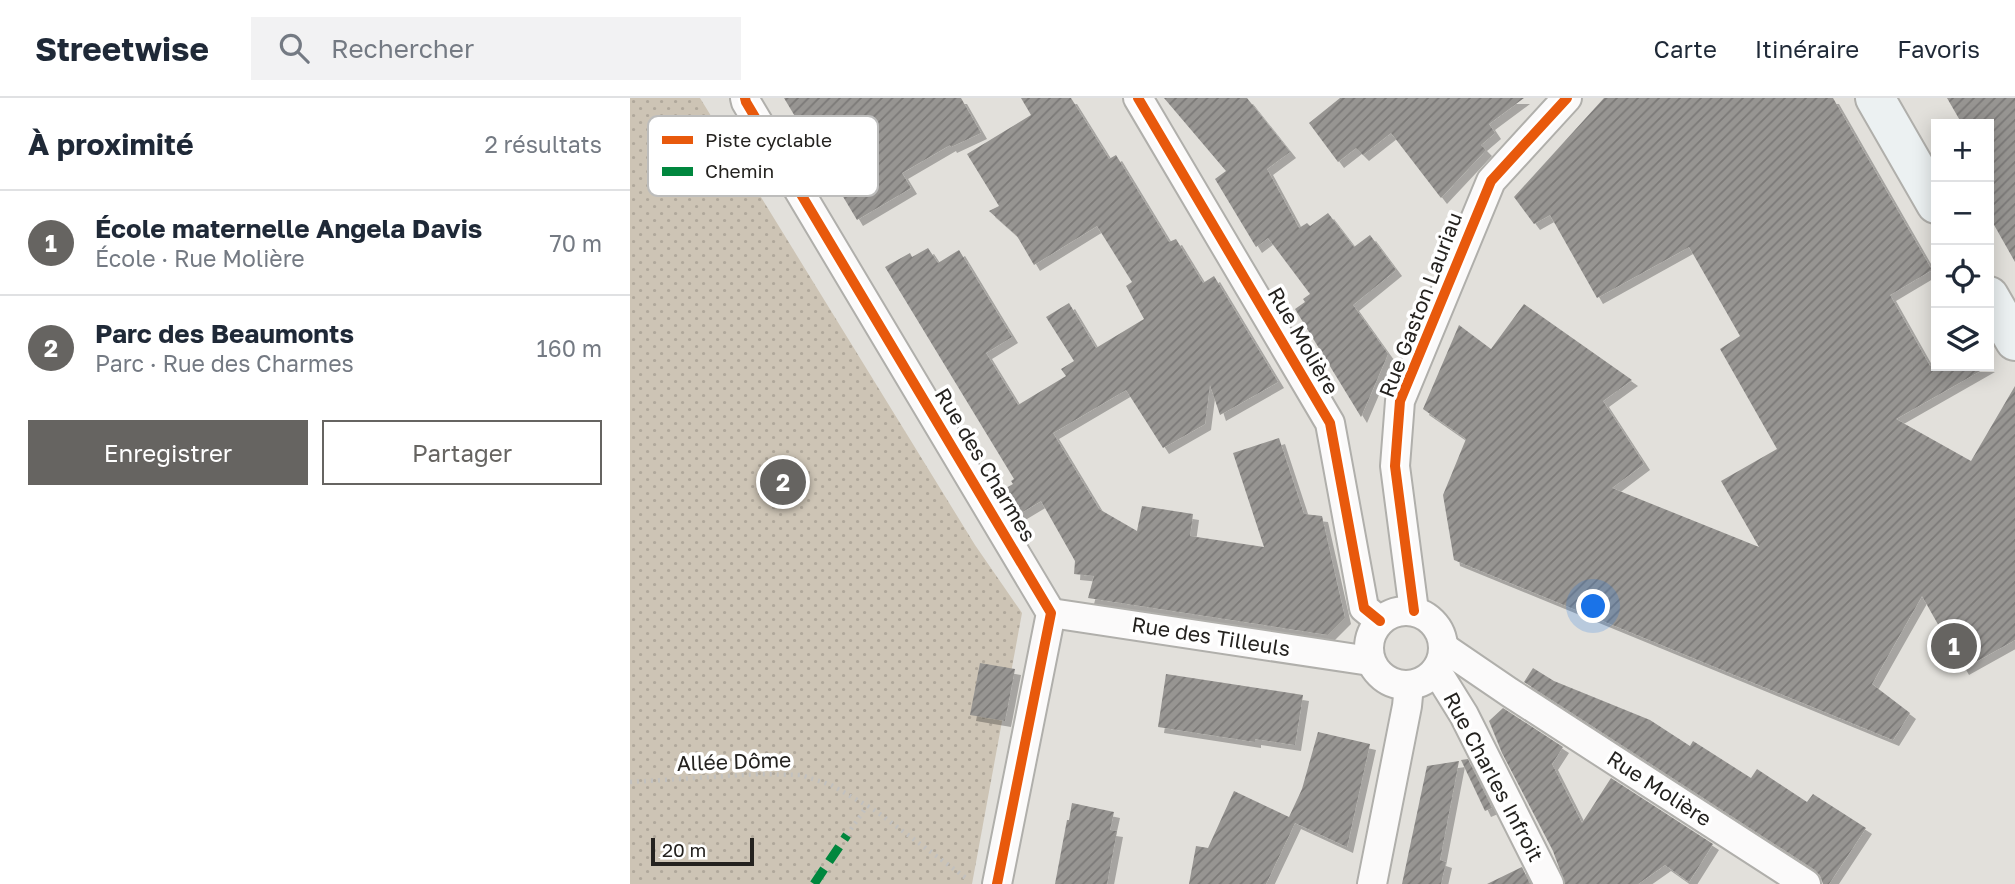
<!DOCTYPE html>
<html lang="fr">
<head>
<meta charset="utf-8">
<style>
  body { margin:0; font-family:"Golos Text",sans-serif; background:#f2f2f3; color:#1f2937 }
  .controls { position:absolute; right:21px; top:21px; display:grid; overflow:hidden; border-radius:0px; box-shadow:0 4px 18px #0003 }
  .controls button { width:63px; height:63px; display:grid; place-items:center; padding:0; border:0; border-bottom:2px solid #e0e1e3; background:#fff; color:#1f2937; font:35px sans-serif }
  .scale { position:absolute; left:21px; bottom:18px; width:103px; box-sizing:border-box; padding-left:7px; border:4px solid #24221f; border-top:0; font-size:19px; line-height:24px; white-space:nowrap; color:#24221f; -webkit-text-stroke:5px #fff; paint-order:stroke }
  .you { position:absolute; left:964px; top:509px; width:24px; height:24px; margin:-18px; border:5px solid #fff; border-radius:50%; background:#1a73e8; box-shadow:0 0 0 10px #1a73e833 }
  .badge { display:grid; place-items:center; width:46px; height:46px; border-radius:50%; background:#666461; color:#fff; font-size:23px; font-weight:700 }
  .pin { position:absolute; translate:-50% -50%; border:4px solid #fff; box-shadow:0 2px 7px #0006 }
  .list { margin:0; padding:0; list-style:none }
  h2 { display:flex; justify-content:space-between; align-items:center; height:91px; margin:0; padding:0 28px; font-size:30px }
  h2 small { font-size:23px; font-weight:400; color:#747a83 }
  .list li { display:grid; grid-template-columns:46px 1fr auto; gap:21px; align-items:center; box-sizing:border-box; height:105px; padding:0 28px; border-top:2px solid #e0e1e3 }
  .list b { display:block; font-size:26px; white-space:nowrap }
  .list p { margin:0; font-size:23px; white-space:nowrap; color:#747a83 }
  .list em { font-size:23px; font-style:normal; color:#747a83 }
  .actions { display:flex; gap:14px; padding:21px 28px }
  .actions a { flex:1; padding:16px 0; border:2px solid #666461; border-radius:0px; text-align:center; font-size:24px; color:#666461 }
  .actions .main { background:#666461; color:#fff }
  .icon { flex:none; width:38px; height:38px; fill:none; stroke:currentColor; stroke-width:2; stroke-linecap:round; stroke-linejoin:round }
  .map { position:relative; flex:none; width:1385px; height:786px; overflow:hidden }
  header { display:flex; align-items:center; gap:42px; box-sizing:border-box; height:98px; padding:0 35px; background:#fff; border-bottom:2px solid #e0e1e3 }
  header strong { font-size:33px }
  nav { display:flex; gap:38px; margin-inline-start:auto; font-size:24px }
  .search { width:490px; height:63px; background:#f2f2f3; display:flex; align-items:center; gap:18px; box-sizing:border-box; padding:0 24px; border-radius:0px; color:#747a83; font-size:26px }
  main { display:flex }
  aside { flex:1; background:#fff }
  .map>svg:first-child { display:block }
</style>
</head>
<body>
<header>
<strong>Streetwise</strong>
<div class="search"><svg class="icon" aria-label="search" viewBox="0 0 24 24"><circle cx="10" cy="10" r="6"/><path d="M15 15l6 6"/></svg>Rechercher</div>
<nav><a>Carte</a><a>Itinéraire</a><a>Favoris</a></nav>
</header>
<main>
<aside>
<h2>À proximité<small>2 résultats</small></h2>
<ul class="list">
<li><span class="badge">1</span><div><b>École maternelle Angela Davis</b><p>École · Rue Molière</p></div><em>70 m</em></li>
<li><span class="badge">2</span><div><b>Parc des Beaumonts</b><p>Parc · Rue des Charmes</p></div><em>160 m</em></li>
</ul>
<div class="actions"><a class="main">Enregistrer</a><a>Partager</a></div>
</aside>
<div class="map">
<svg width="1385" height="786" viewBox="0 0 1385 786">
  <defs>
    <pattern id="park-dots" width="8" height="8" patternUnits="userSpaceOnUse" patternTransform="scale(1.75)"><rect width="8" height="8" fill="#cdc4b5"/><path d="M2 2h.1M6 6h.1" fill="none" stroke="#b0a89b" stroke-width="1.8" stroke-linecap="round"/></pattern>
    <pattern id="building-hatch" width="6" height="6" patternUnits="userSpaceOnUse" patternTransform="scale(1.75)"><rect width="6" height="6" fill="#979592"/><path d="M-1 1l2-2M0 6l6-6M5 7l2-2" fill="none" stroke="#7b7977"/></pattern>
    <filter id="shadow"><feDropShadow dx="6" dy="6" stdDeviation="0" flood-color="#0004"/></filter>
  </defs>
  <rect width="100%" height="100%" fill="#e2e0db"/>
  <path fill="url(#park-dots)" d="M0,0h70l275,447 47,68 -50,271h-342z"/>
  <g fill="url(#building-hatch)" filter="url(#shadow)">
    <path d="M154,0h177l20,35 -30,14 -1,-2 -48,28 9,15 -54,32z"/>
    <path d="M391,0h50l38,61 7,-4 53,87 7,-3 27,44 11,-7 64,106 -58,33 -10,-30 -5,39 -42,24 -37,-58 -73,43 46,76 38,22 5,-25 51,8 -3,22 74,11 -31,-94 46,-15 25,76 18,2 23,102 -17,17 -240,-37 6,-22 -20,-2 1,-13 -34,-60 -25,15 -15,-25 12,-7 -2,-3 3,-2 -129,-212 25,-14 2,4 16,-9 10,15 21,-13 53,87 -26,16 32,52 48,-29 -5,-7 13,-8 -28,-44 23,-14 27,45 48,-29 -18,-33 6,-4 -35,-56 -63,39 -17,-29 -28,-25 10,-5 -32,-52 64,-39z"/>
    <path d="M534,0h83l43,54 -23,17 32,59 8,-5 3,3 18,-13 26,34 16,-12 26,35 -43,35 35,49 -27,63 -66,-108 10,-7 -2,-3 7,-5 -42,-56 -12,9 -41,-68 11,-8z"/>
    <path d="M710,0h184l-35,26 6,9 -14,12 5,5 -45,48 -50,-65 -28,22 -7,-7 -18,14 -29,-39z"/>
    <path d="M974,0h229l99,172 -42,25 40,71h59l-93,53 75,42 44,-75v254l-52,29 -41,-73 -50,88 38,29 -17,27 -439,-180 -11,-65 23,-56 -43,-30 36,-84 32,24 33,-45 108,76 -29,21 41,63 -32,24 147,59 -38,-66 56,-32 -57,-100 20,-13 -51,-89 -92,51 -47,-83 -16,9 -20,-27z"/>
    <path d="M1317,0h68v164l-26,-46v-92h-27z"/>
    <path d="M350,565l35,6 -10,52 -35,-6z"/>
    <path d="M903,570l21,13 96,39 40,26 3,-5 58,37 6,-9 50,33 6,-8 53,34 -37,56h-6l-3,-8 -5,-6 -291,-188z"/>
    <path d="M536,576l137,21 -8,50 -40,-6v3l-97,-15z"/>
    <path d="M873,610l60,39 -11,17 30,59 29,-45 102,66 -24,38 -24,-17 -27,19h-73l-12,-33 -51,-98 -13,-32z"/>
    <path d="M688,634l52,12 -23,103 -52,-24 -29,61h-77l7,-38 12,2 26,-57 55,26 13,-28z"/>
    <path d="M838,661l24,49 -7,3 -24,-51z"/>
    <path d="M829,663l-19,99 6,2 -5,22h-39l25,-118z"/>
    <path d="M442,705l42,9 -4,18 7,1 -10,53h-52l12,-64h2z"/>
    <path d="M892,769l8,17h-43z"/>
  </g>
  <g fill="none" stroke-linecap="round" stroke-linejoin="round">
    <g stroke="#b0afab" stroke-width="32">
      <g id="minor">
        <path d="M115,0l1,4 305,511 -54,271"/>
        <path d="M508,0l192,325 34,185 16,13"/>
        <circle cx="776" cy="550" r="37"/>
        <path d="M784,513l-19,-145 5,-65 91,-220 76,-83"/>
        <path d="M421,515l319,48"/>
        <path d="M813,549l66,45 297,192"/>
        <path d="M806,572l28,45 85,169"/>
        <path d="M742,786l35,-178 2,-21"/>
      </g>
    </g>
    <g stroke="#b0afab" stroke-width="42">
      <g id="secondary">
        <path d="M1245,0l61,106"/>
        <path d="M1359,198l26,45"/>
      </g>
    </g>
    <g stroke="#c2c1bf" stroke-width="4.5" stroke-dasharray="2 5" stroke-linecap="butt">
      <path d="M0,684l129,-8 42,1 30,10 42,24 93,69"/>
      <path d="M217,737l20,-29"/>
    </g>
    <use href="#minor" stroke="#fbfafa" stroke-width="28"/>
    <use href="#secondary" stroke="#ecf1f2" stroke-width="38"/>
    <path stroke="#00873e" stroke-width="9" stroke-dasharray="18 9" stroke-linecap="butt" d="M184,786l33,-49"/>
    <g stroke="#fff" stroke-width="15">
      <g id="cycleway">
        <path d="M115,0l1,4 305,511 -54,271"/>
        <path d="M508,0l192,325 34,185 16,13"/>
        <path d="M784,513l-19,-145 5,-65 91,-220 76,-83"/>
      </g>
    </g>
    <use href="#cycleway" stroke="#e8590c" stroke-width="10"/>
  </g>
  <g text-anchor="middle" stroke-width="7" stroke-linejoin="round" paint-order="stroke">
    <g font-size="21" fill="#24221f" stroke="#fff">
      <text transform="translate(791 207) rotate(-69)" y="7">Rue Gaston Lauriau</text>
      <text transform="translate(673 243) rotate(60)" y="7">Rue Molière</text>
      <text transform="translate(355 367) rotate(59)" y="7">Rue des Charmes</text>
      <text transform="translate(581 539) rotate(9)" y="7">Rue des Tilleuls</text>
      <text transform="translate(104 664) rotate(-2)" y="7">Allée Dôme</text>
      <text transform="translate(863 679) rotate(62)" y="7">Rue Charles Infroit</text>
      <text transform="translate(1029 691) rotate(33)" y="7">Rue Molière</text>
    </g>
  </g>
  <rect x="18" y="18" width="230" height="80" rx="10" fill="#fff" stroke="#bdbdbc" stroke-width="2"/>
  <rect x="32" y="38" width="31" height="8" fill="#e8590c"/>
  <rect x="32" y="69" width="31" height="9" fill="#00873e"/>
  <g font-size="19" fill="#24221f">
    <text x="75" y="49">Piste cyclable</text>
    <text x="75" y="80">Chemin</text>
  </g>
</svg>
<div class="controls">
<button>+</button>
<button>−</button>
<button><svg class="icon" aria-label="locate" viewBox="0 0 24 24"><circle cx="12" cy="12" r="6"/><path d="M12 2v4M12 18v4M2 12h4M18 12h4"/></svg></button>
<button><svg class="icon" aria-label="layers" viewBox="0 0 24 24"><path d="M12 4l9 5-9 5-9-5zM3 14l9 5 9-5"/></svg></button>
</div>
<div class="scale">20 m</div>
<div class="you"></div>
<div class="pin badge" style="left:1324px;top:548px">1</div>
<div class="pin badge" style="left:153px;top:384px">2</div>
</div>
</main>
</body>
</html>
